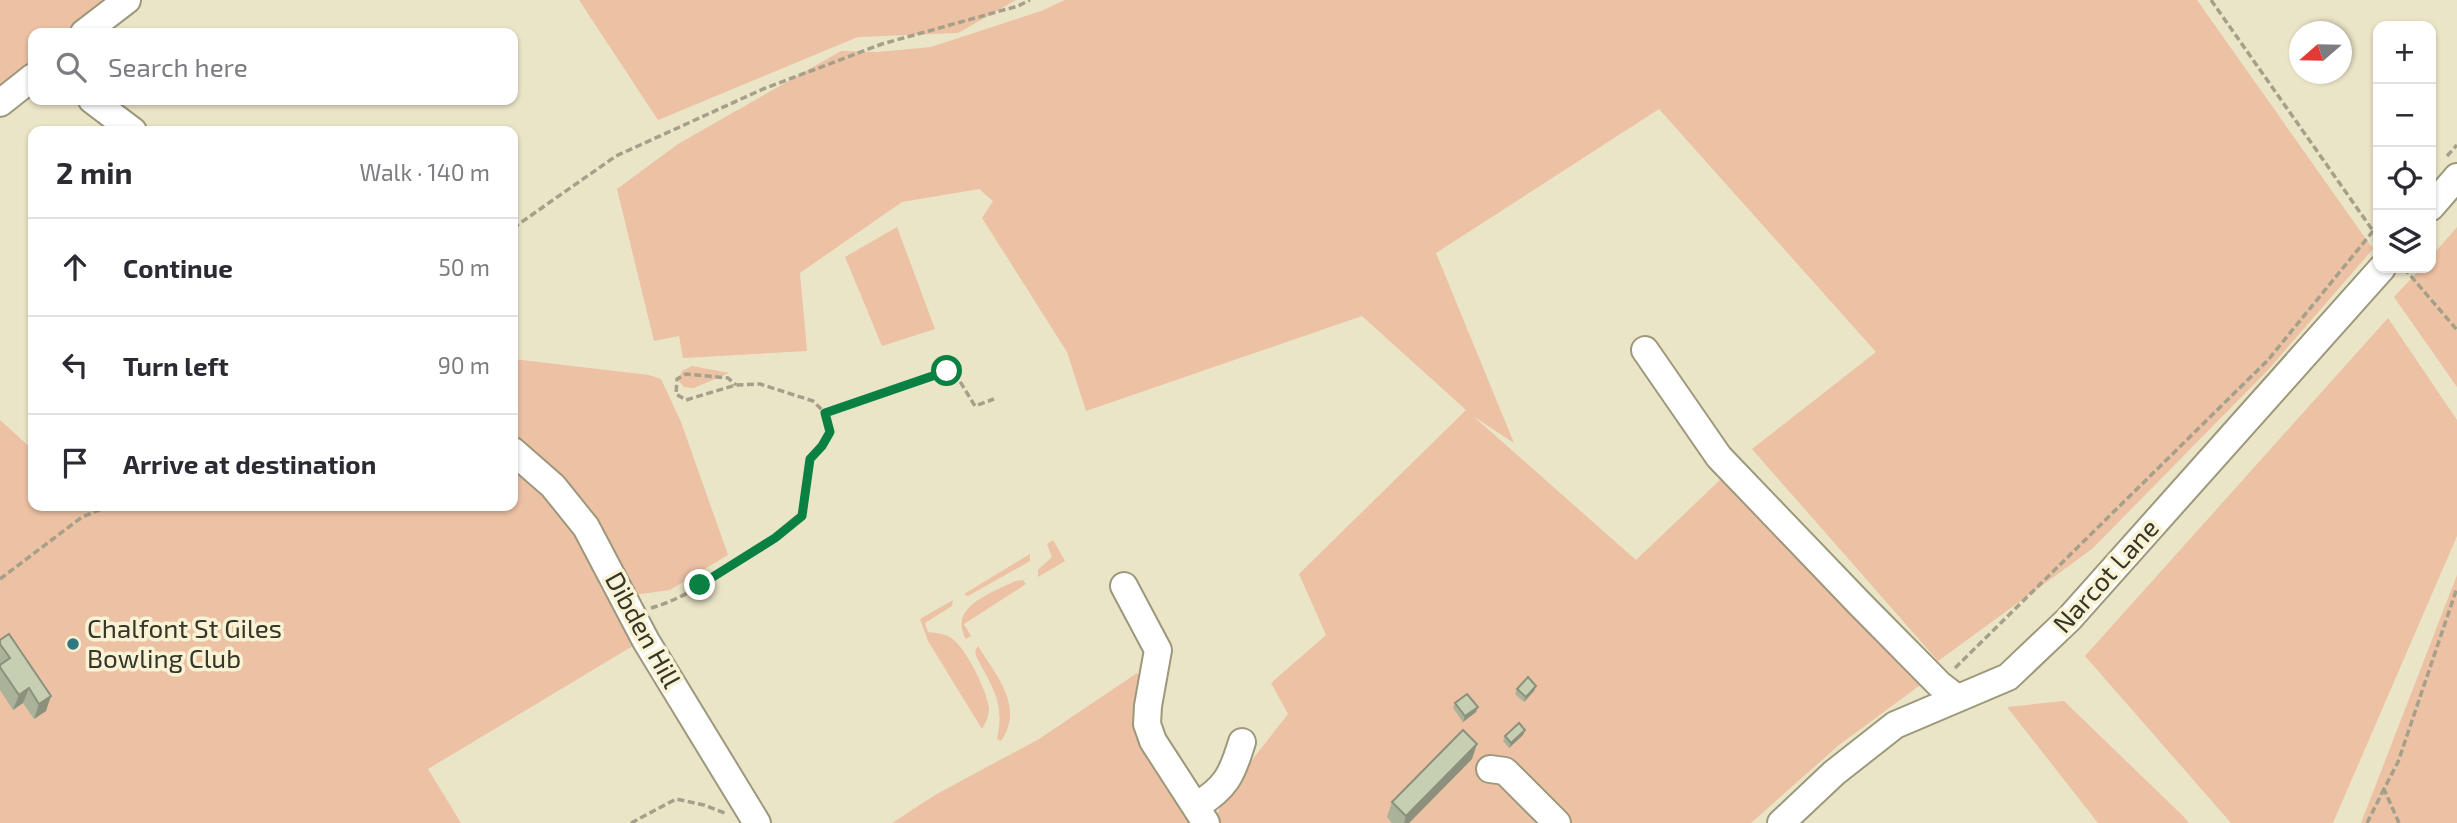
<!DOCTYPE html>
<html lang="en">
<head>
<meta charset="utf-8">
<style>
  body { margin:0; font-family:"Exo 2",sans-serif; background:#f7f7f7; color:#2b2b33 }
  .controls { position:absolute; right:21px; top:21px; display:grid; overflow:hidden; border-radius:14px; box-shadow:0 2px 5px #0004 }
  .controls button { width:63px; height:63px; display:grid; place-items:center; padding:0; border:0; border-bottom:2px solid #e1e1e2; background:#fff; color:#2b2b33; font:35px sans-serif }
  .compass { position:absolute; left:2289px; top:21px; width:63px; height:63px; border-radius:50%; background:#fff; box-shadow:0 2px 5px #0004; rotate:250deg }
  .stop { position:absolute; width:21px; height:21px; margin:-16px; border:5px solid #0b8043; border-radius:50%; background:#fff }
  .stop.end { background:#0b8043; border-color:#fff; box-shadow:0 2px 7px #0008 }
  .list { margin:0; padding:0; list-style:none }
  h2 { display:flex; justify-content:space-between; align-items:center; height:91px; margin:0; padding:0 28px; font-size:30px }
  h2 small { font-size:23px; font-weight:400; color:#7c7c81 }
  .list li { display:grid; grid-template-columns:46px 1fr auto; gap:21px; align-items:center; box-sizing:border-box; height:98px; padding:0 28px; border-top:2px solid #e1e1e2 }
  .list b { display:block; font-size:26px; white-space:nowrap }
  .list em { font-size:23px; font-style:normal; color:#7c7c81 }
  .icon { flex:none; width:38px; height:38px; fill:none; stroke:currentColor; stroke-width:2; stroke-linecap:round; stroke-linejoin:round }
  .map { position:relative; flex:none; width:2457px; height:823px; overflow:hidden }
  .search { position:absolute; background:#fff; box-shadow:0 2px 5px #0004; left:28px; top:28px; width:490px; height:77px; display:flex; align-items:center; gap:18px; box-sizing:border-box; padding:0 24px; border-radius:14px; color:#7c7c81; font-size:26px }
  .panel { position:absolute; background:#fff; box-shadow:0 2px 5px #0004; left:28px; top:126px; width:490px; height:385px; border-radius:14px }
  .map>svg:first-child { display:block }
</style>
</head>
<body>
<div class="map">
<svg width="2457" height="823" viewBox="0 0 2457 823">
  <rect width="100%" height="100%" fill="#ebe5c7"/>
  <g fill="#ecc1a4">
    <path d="M0,0h128l-42,33h-53v42l-33,26z"/>
    <path d="M579,0h437l-58,33 -100,4 -200,83z"/>
    <path d="M1065,0h1132l176,249 -105,121 -176,179 -154,112 -186,-212 124,-97 -217,-243 -223,144 78,190 -41,-27 163,144 86,-82 201,205 -84,62 -88,78h-531l-4,-4 7,-22 65,-83 -17,-31 55,-48 -27,-61 167,-164 -104,-94 -276,95 -19,-59 -85,-134 11,-17 -14,-12 -77,13 -102,71 7,78 -124,7 -4,-22 -25,5 -37,-152 61,-45 163,-93 37,1 53,-5 110,-36z"/>
    <path d="M897,227l38,102 -53,17 -37,-89z"/>
    <path d="M2457,227v160l-63,-90 27,-29h10v-11z"/>
    <path d="M2388,318l69,102v116l-124,287h-102l-146,-167z"/>
    <path d="M513,359l136,16 12,4 20,43 47,133 -58,35 -36,5 -121,-153z"/>
    <path d="M692,366l37,7 -35,15 -10,-1 -6,-7 4,-9z"/>
    <path d="M0,420l33,30v56h480v-42l10,7 46,56 72,114 -213,128 33,54h-461z"/>
    <path d="M1053,540l12,21 -27,16v-7l14,-13 -5,-13z"/>
    <path d="M1030,554v7l-62,35 -4,-2z"/>
    <path d="M2457,575v248h-96z"/>
    <path d="M1023,580l3,4 -62,40 7,12 -5,3c-19,-32 26,-46 49,-58z"/>
    <path d="M953,600l-1,6 -27,17 3,9c10,1 19,2 26,8 13,11 33,51 35,68 0,8 -3,14 -7,21l-54,-88 -8,-22z"/>
    <path d="M978,646c18,29 47,61 23,95l-4,-2c8,-35 -4,-51 -20,-81l-2,-7z"/>
    <path d="M1137,673l8,13 -4,23 61,114h-310l43,-28 104,-56z"/>
    <path d="M2064,701l119,115 6,7h-91l-91,-116z"/>
  </g>
  <g fill="none" stroke-linecap="round" stroke-linejoin="round">
    <g stroke="#9d987c" stroke-width="30">
      <g id="minor">
        <path d="M84,33l43,-33"/>
        <path d="M92,100l41,31"/>
        <path d="M0,103l33,-26"/>
        <path d="M2431,207l26,-30"/>
        <path d="M1645,350l74,107 141,147 79,80 18,14"/>
        <path d="M513,451l40,35 33,41 60,114 111,182"/>
        <path d="M1124,586l34,64 -10,56 -1,18 6,17 53,82"/>
        <path d="M1490,769l15,2 52,52"/>
        <path d="M1196,806c30,-18 36,-31 46,-64"/>
        <path d="M1781,823l53,-50 61,-48 113,-48 61,-58 313,-351"/>
      </g>
    </g>
    <g stroke="#a4a089" stroke-width="3.5" stroke-dasharray="7 3.5" stroke-linecap="butt">
      <path d="M2211,0l167,238"/>
      <path d="M2447,156l10,-11"/>
      <path d="M513,228l103,-72 147,-67 119,-45 136,-38 12,-6"/>
      <path d="M2404,268l53,62"/>
      <path d="M825,413l122,-42 9,4 19,31 19,-7"/>
      <path d="M0,579l82,-62 27,-11"/>
      <path d="M651,608c44,-12 116,-62 151,-92l8,-57 12,-13 8,-14 -5,-19 -12,-12 -53,-17 -24,1 -50,15 -10,-6 1,-15 9,-5 42,4 8,7"/>
      <path d="M1955,668l313,-308 110,-135"/>
      <path d="M631,823l45,-24 28,6 21,8"/>
      <path d="M2367,823l17,-34"/>
      <path d="M2399,823l-15,-34 14,-27 59,-174"/>
    </g>
    <use href="#minor" stroke="#fff" stroke-width="26"/>
  </g>
  <g fill="#aab299">
    <path d="M0,640l46,71 -12,8 -11,-16 -10,7 -13,-20z"/>
    <path d="M1536,686l-2,5 -10,11 -9,-8 2,-5z"/>
    <path d="M1455,703l21,9 -13,10 -10,-14z"/>
    <path d="M1525,730l-2,5 -14,13 -6,-7 2,-5z"/>
    <path d="M1472,759l-63,64h-17l-5,-6 5,-15z"/>
  </g>
  <g fill="#8b917d">
    <path d="M1536,686l-2,5 -10,11 2,-5z"/>
    <path d="M29,688l-6,15 -10,7 6,-15z"/>
    <path d="M51,696l-5,15 -12,8 5,-15z"/>
    <path d="M1478,707l-2,5 -13,10 2,-6z"/>
    <path d="M1525,730l-2,5 -14,13 2,-5z"/>
    <path d="M1477,744l-5,15 -63,64h-5l2,-7z"/>
  </g>
  <g fill="#c6cfb2" stroke="#8b917d" stroke-width="2">
    <path d="M9,634l42,62 -12,8 -10,-16 -10,7 -19,-28v-2l10,-7 -10,-14v-4z"/>
    <path d="M1528,677l8,9 -10,11 -9,-8z"/>
    <path d="M1467,694l11,13 -13,9 -10,-13z"/>
    <path d="M1519,723l6,7 -14,13 -6,-7z"/>
    <path d="M1463,730l14,14 -71,72 -14,-14z"/>
  </g>
  <g fill="none" stroke-linecap="round" stroke-linejoin="round">
    <path stroke="#0b8043" stroke-width="9" d="M700,585l75,-47 27,-22 8,-57 12,-13 8,-14 -5,-19 122,-42"/>
  </g>
  <circle fill="#2f7781" stroke="#f8f3d4" stroke-width="2.5" cx="73" cy="644" r="7"/>
  <g text-anchor="middle" stroke-width="7" stroke-linejoin="round" paint-order="stroke">
    <g font-size="26" fill="#373529" stroke="#f8f3d4">
      <text transform="translate(2106 576) rotate(-48)" y="9">Narcot Lane</text>
      <text transform="translate(643 630) rotate(61)" y="9">Dibden Hill</text>
    </g>
    <g font-size="26" fill="#373529" stroke="#f8f3d4" text-anchor="start">
      <text x="87" y="638">Chalfont St Giles<tspan x="87" dy="30">Bowling Club</tspan></text>
    </g>
  </g>
</svg>
<div class="controls">
<button>+</button>
<button>−</button>
<button><svg class="icon" aria-label="locate" viewBox="0 0 24 24"><circle cx="12" cy="12" r="6"/><path d="M12 2v4M12 18v4M2 12h4M18 12h4"/></svg></button>
<button><svg class="icon" aria-label="layers" viewBox="0 0 24 24"><path d="M12 4l9 5-9 5-9-5zM3 14l9 5 9-5"/></svg></button>
</div>
<svg class="compass" viewBox="-18 -18 36 36"><path d="M0-13l5 13h-10z" fill="#e53935"/><path d="M0 13l5-13h-10z" fill="#7c7c81"/></svg>
<div class="stop" style="left:947px;top:371px"></div>
<div class="stop end" style="left:700px;top:585px"></div>
<div class="search"><svg class="icon" aria-label="search" viewBox="0 0 24 24"><circle cx="10" cy="10" r="6"/><path d="M15 15l6 6"/></svg>Search here</div>
<section class="panel">
<h2>2 min<small>Walk · 140 m</small></h2>
<ul class="list">
<li><svg class="icon" aria-label="ahead" viewBox="0 0 24 24"><path d="M12 20V5M6 11l6-6 6 6"/></svg><div><b>Continue</b></div><em>50 m</em></li>
<li><svg class="icon" aria-label="left" viewBox="0 0 24 24"><path d="M17 20v-9H6M10 6l-5 5 5 5"/></svg><div><b>Turn left</b></div><em>90 m</em></li>
<li><svg class="icon" aria-label="arrive" viewBox="0 0 24 24"><path d="M6 21V4h12l-3 4 3 4H6"/></svg><div><b>Arrive at destination</b></div></li>
</ul>
</section>
</div>
</body>
</html>
